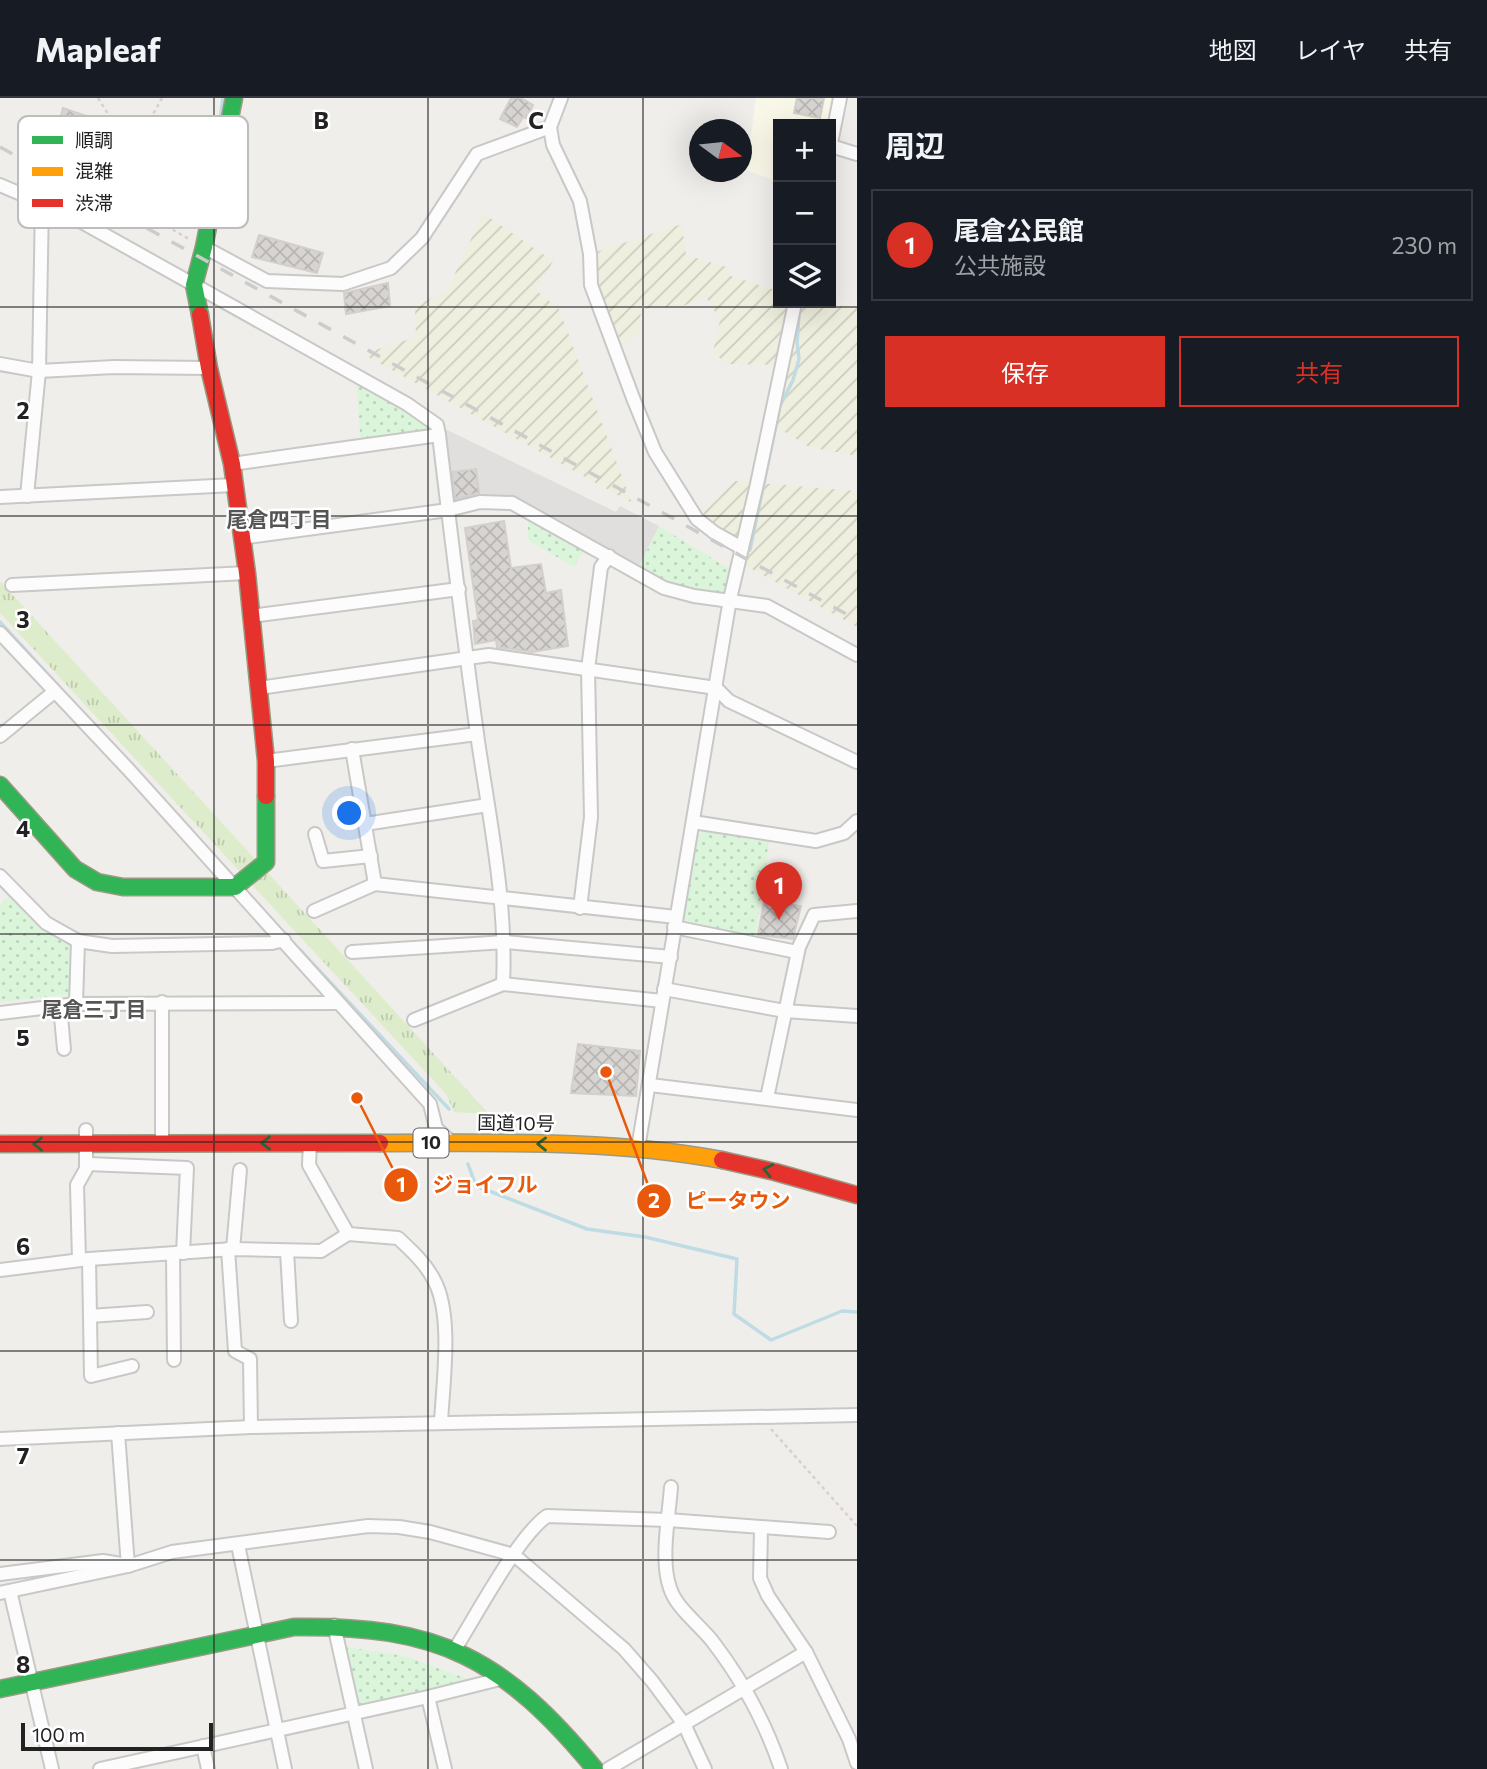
<!DOCTYPE html>
<html lang="ja">
<head>
<meta charset="utf-8">
<style>
  body { margin:0; font-family:Commissioner,"Noto Sans JP",sans-serif; background:#242831; color:#f1f3f6 }
  .controls { position:absolute; right:21px; top:21px; display:grid; overflow:hidden; border-radius:0px; box-shadow:0 7px 28px #0002 }
  .controls button { width:63px; height:63px; display:grid; place-items:center; padding:0; border:0; border-bottom:2px solid #363941; background:#171b24; color:#f1f3f6; font:35px sans-serif }
  .compass { position:absolute; left:689px; top:21px; width:63px; height:63px; border-radius:50%; background:#171b24; box-shadow:0 7px 28px #0002; rotate:105deg }
  .scale { position:absolute; left:21px; bottom:18px; width:192px; box-sizing:border-box; padding-left:7px; border:4px solid #222; border-top:0; font-size:19px; line-height:24px; white-space:nowrap; color:#222; -webkit-text-stroke:5px #fff; paint-order:stroke }
  .you { position:absolute; left:350px; top:716px; width:24px; height:24px; margin:-18px; border:5px solid #fff; border-radius:50%; background:#1a73e8; box-shadow:0 0 0 10px #1a73e833 }
  .badge { display:grid; place-items:center; width:46px; height:46px; border-radius:50%; background:#d93025; color:#fff; font-size:23px; font-weight:700 }
  .pin { position:absolute; translate:-50% -58px; filter:drop-shadow(0 2px 4px #0008) }
  .pin::after { content:''; position:absolute; top:37px; width:24px; height:21px; background:inherit; clip-path:polygon(0 0,100% 0,50% 100%) }
  .list { margin:0; padding:0; list-style:none }
  h2 { display:flex; justify-content:space-between; align-items:center; height:91px; margin:0; padding:0 28px; font-size:30px }
  h2 small { font-size:23px; font-weight:400; color:#9ea1a6 }
  .list li { display:grid; grid-template-columns:46px 1fr auto; gap:21px; align-items:center; box-sizing:border-box; height:112px; margin:0 14px 14px; padding:0 14px; border:2px solid #363941; border-radius:0px }
  .list b { display:block; font-size:26px; white-space:nowrap }
  .list p { margin:0; font-size:23px; white-space:nowrap; color:#9ea1a6 }
  .list em { font-size:23px; font-style:normal; color:#9ea1a6 }
  .actions { display:flex; gap:14px; padding:21px 28px }
  .actions a { flex:1; padding:16px 0; border:2px solid #d93025; border-radius:0px; text-align:center; font-size:24px; color:#d93025 }
  .actions .main { background:#d93025; color:#fff }
  .icon { flex:none; width:38px; height:38px; fill:none; stroke:currentColor; stroke-width:2; stroke-linecap:round; stroke-linejoin:round }
  .map { position:relative; flex:none; width:857px; height:1671px; overflow:hidden }
  header { display:flex; align-items:center; gap:42px; box-sizing:border-box; height:98px; padding:0 35px; background:#171b24; border-bottom:2px solid #363941 }
  header strong { font-size:33px }
  nav { display:flex; gap:38px; margin-inline-start:auto; font-size:24px }
  main { display:flex }
  aside { flex:1; background:#171b24 }
  .map>svg:first-child { display:block }
</style>
</head>
<body>
<header>
<strong>Mapleaf</strong>
<nav><a>地図</a><a>レイヤ</a><a>共有</a></nav>
</header>
<main>
<div class="map">
<svg width="857" height="1671" viewBox="0 0 857 1671">
  <defs>
    <pattern id="farmland-furrows" width="10" height="10" patternUnits="userSpaceOnUse" patternTransform="scale(1.75)"><rect width="10" height="10" fill="#efefdf"/><path d="M-1 1l2-2M0 10L10 0M9 11l2-2" fill="none" stroke="#cdcdbf"/></pattern>
    <pattern id="grass-tufts" width="24" height="20" patternUnits="userSpaceOnUse" patternTransform="scale(1.75)"><rect width="24" height="20" fill="#ddeccb"/><path d="M3 7l-1-3M5 7V3M7 7l1-3M15 17l-1-3M17 17v-4M19 17l1-3" fill="none" stroke="#bdcaae"/></pattern>
    <pattern id="park-dots" width="8" height="8" patternUnits="userSpaceOnUse" patternTransform="scale(1.75)"><rect width="8" height="8" fill="#daf5da"/><path d="M2 2h.1M6 6h.1" fill="none" stroke="#bbd2bb" stroke-width="1.8" stroke-linecap="round"/></pattern>
    <pattern id="building-cross-hatch" width="8" height="8" patternUnits="userSpaceOnUse" patternTransform="scale(1.75)"><rect width="8" height="8" fill="#d7d4d2"/><path d="M0 0l8 8M0 8l8-8" fill="none" stroke="#b8b6b4"/></pattern>
  </defs>
  <rect width="100%" height="100%" fill="#f0eeeb"/>
  <path fill="#f8f7e8" d="M756,0h84l-9,26h-53v58l-32,-12z"/>
  <g fill="url(#farmland-furrows)">
    <path d="M483,115l70,48 -16,30 22,18 73,194 -269,-149 53,-17 -1,-31 32,-15z"/>
    <path d="M682,126l4,31 44,13 1,8 47,15v12h20l-2,4 61,-1v150l-48,-9 -40,-25 13,-57 -56,-1 -13,-12 7,-32 -14,-23 -23,9 -42,3 -2,24 -27,12 -22,-91z"/>
    <path d="M735,383l122,10v136l-118,-65 3,-14 -45,-29z"/>
  </g>
  <path fill="url(#grass-tufts)" d="M0,483l489,533 -35,-2 -8,-18 -446,-481z"/>
  <g fill="url(#park-dots)">
    <path d="M356,277l51,29 32,31 -78,12z"/>
    <path d="M528,414l60,32 -14,23 -46,-27z"/>
    <path d="M659,428l77,47 -6,26 -36,-3 -58,-24z"/>
    <path d="M706,731l63,11 -14,98 -67,-14 -5,-4 14,-83z"/>
    <path d="M10,798l29,28 36,22 -3,48 -72,8v-98z"/>
    <path d="M346,1549l59,9 68,25 -116,36z"/>
  </g>
  <path fill="#e0dfde" d="M437,327l179,87 4,-6 39,20 -23,46 -124,-69 -64,7z"/>
  <g fill="none" stroke-linecap="round" stroke-linejoin="round">
    <g stroke="#bfdbe3" stroke-width="3.5">
      <path d="M219,29l4,-29"/>
      <path d="M750,452l30,-144 13,-26 6,-21 -2,-17 2,-27"/>
      <path d="M0,524l60,66"/>
      <path d="M299,851l150,160"/>
      <path d="M468,1066l8,22 111,43 58,8 92,22 -3,55 37,26 71,-29 15,1"/>
    </g>
  </g>
  <g fill="url(#building-cross-hatch)" stroke="#d3d0cc" stroke-width="2">
    <path d="M511,0h10l12,7 -6,14 -4,-2 -6,10 -17,-8z"/>
    <path d="M797,0h27l-4,20 -26,-5z"/>
    <path d="M63,10l23,8 -9,33 -24,-7z"/>
    <path d="M259,137l64,18 -6,20 -65,-16z"/>
    <path d="M388,185l2,23 -44,8 -2,-21z"/>
    <path d="M476,371l3,24 -24,6 -3,-27z"/>
    <path d="M504,423l7,47 30,-4 5,29 15,-3 7,56 -36,6 -35,-5 -1,-7 -21,4 -2,-23 5,-1 -13,-92z"/>
    <path d="M764,803l37,5 -8,33 -35,-4z"/>
    <path d="M578,946l62,7 -4,45 -65,-3z"/>
  </g>
  <g fill="none" stroke-linecap="round" stroke-linejoin="round">
    <g stroke="#c9c8c7" stroke-width="16">
      <g id="street">
        <path d="M561,0l-11,29 3,18 27,56 10,53 1,31 42,113 22,54 42,67 18,14 27,15"/>
        <path d="M831,45l9,-45"/>
        <path d="M831,48l26,8"/>
        <path d="M0,87l42,18 -3,168 -12,125"/>
        <path d="M42,105l13,4 352,197 30,21 2,10"/>
        <path d="M204,149l63,34 76,3 48,-16 31,-30 55,-84 73,-27"/>
        <path d="M0,266l39,7 75,-4 95,1"/>
        <path d="M232,366l207,-29c12,102 25,205 39,306 12,81 29,162 25,243"/>
        <path d="M0,399l234,-12"/>
        <path d="M241,440l207,-28 32,-8 32,1 152,85 30,8 73,10 90,49"/>
        <path d="M12,487l235,-12"/>
        <path d="M251,518l208,-27"/>
        <path d="M0,535l129,137 301,334 6,24 16,15"/>
        <path d="M259,590l230,-33 227,33 13,13 128,61"/>
        <path d="M0,638l54,-44"/>
        <path d="M352,651l23,135"/>
        <path d="M266,663l211,-27"/>
        <path d="M693,724l123,19 28,-8 13,-12"/>
        <path d="M365,726l123,-19"/>
        <path d="M315,736l8,27 48,-5"/>
        <path d="M0,778l46,47 32,18 34,5 160,-3 12,-3"/>
        <path d="M580,810l11,-91 -3,-148 13,-102 8,-11"/>
        <path d="M314,813l61,-27 301,33"/>
        <path d="M674,829l123,25"/>
        <path d="M352,854l153,-10 166,15"/>
        <path d="M664,891l121,22 72,5"/>
        <path d="M76,906l2,-63"/>
        <path d="M60,908l4,43"/>
        <path d="M0,915l76,-9 261,-1"/>
        <path d="M414,922l89,-36 159,17"/>
        <path d="M650,987l207,25"/>
        <path d="M767,1000l32,-151 15,-32 43,-4"/>
        <path d="M310,1044l-1,23 39,69"/>
        <path d="M162,1046v-142"/>
        <path d="M638,1050l92,-549 27,-115 38,-181"/>
        <path d="M87,1066l100,4 -4,85"/>
        <path d="M228,1151l7,102 15,8 1,68"/>
        <path d="M233,1151l7,-79"/>
        <path d="M287,1153l4,70"/>
        <path d="M173,1156l1,106"/>
        <path d="M89,1161l2,117 41,-10"/>
        <path d="M79,1162l-2,-75 9,-16v-39"/>
        <path d="M0,1172l89,-11 144,-10 88,2 27,-17 50,4c14,13 28,26 36,42 19,34 9,103 7,142"/>
        <path d="M90,1218l57,-4"/>
        <path d="M118,1335l10,133"/>
        <path d="M0,1341l251,-12 606,-12"/>
        <path d="M671,1389c-2,29 -11,73 -1,101 6,20 30,37 43,54 29,38 53,82 68,127"/>
        <path d="M761,1430l-1,50 8,18 38,56 43,87 8,24"/>
        <path d="M238,1447l47,224"/>
        <path d="M0,1476l103,-13 18,3"/>
        <path d="M10,1493l42,178"/>
        <path d="M0,1495l128,-27 44,-14 196,-26 31,1 31,5 84,23 110,94 28,32 32,43 21,45"/>
        <path d="M334,1527l32,144"/>
        <path d="M455,1551c21,-33 63,-113 92,-133l121,4 161,12"/>
        <path d="M428,1599l17,72"/>
        <path d="M203,1648l5,23"/>
        <path d="M100,1671l328,-72 76,-19"/>
        <path d="M608,1671l198,-117"/>
      </g>
    </g>
    <g stroke="#999a82" stroke-width="19">
      <g id="fast">
        <path d="M200,217l-6,-30 10,-38 30,-149"/>
        <path d="M0,687l75,84 22,13 26,5h112l31,-25v-66"/>
        <path d="M0,1591l294,-62c145,-2 209,31 301,142"/>
      </g>
    </g>
    <g stroke="#999a82" stroke-width="19">
      <path id="slow" d="M380,1045c114,0 229,-4 342,17"/>
    </g>
    <g stroke="#999a82" stroke-width="19">
      <g id="jam">
        <path d="M200,217l9,53 23,96 15,109 19,188v35"/>
        <path d="M0,1046l380,-1"/>
        <path d="M722,1062l53,12 82,23"/>
      </g>
    </g>
    <g stroke="#dccecd" stroke-width="2.5" stroke-dasharray="3.5 3.5" stroke-linecap="butt">
      <path d="M98,0l34,54"/>
      <path d="M162,0l-30,54 4,57 53,30"/>
      <path d="M771,1331l86,97"/>
    </g>
    <use href="#street" stroke="#fdfcfc" stroke-width="12"/>
    <use href="#fast" stroke="#30b455" stroke-width="16"/>
    <use href="#slow" stroke="#ff9f0a" stroke-width="16"/>
    <use href="#jam" stroke="#e5322d" stroke-width="16"/>
    <path stroke="#ccc" stroke-width="3.5" stroke-dasharray="14 14" stroke-linecap="butt" d="M0,49l857,473"/>
  </g>
  <defs><path id="oneway-chevron" d="M-2-3.5L2.5 0L-2 3.5" fill="none" stroke-width="1.6" stroke-linecap="round" stroke-linejoin="round" transform="scale(1.75)"/></defs>
  <g stroke="#286439">
    <use href="#oneway-chevron" transform="translate(266 1045) rotate(179)"/>
    <use href="#oneway-chevron" transform="translate(38 1046) rotate(-180)"/>
    <use href="#oneway-chevron" transform="translate(542 1046) rotate(-179)"/>
    <use href="#oneway-chevron" transform="translate(768 1072) rotate(-168)"/>
  </g>
  <path fill="none" stroke="#222" stroke-width="2" stroke-opacity="0.55" d="M214,0v1671M428,0v1671M643,0v1671M0,209h857M0,418h857M0,627h857M0,836h857M0,1044h857M0,1253h857M0,1462h857"/>
  <g text-anchor="middle" stroke-width="5" stroke-linejoin="round" paint-order="stroke">
    <rect fill="#fff" stroke="#646464" stroke-width="2" x="413.5" y="1030.5" width="35" height="29" rx="5"/>
    <g font-size="18" font-weight="bold" fill="#222">
      <text x="431" y="1051">10</text>
    </g>
    <g font-size="19" fill="#222" stroke="#fff">
      <text transform="translate(516 1025) rotate(1)" y="7">国道10号</text>
    </g>
    <g font-size="21" font-weight="bold" fill="#555" stroke="#fff">
      <text x="279" y="429">尾倉四丁目</text>
      <text x="94" y="919">尾倉三丁目</text>
    </g>
  </g>
  <rect x="18" y="18" width="230" height="112" rx="10" fill="#fff" stroke="#bdbdbd" stroke-width="2"/>
  <rect x="32" y="38" width="31" height="8" fill="#30b455"/>
  <rect x="32" y="69" width="31" height="9" fill="#ff9f0a"/>
  <rect x="32" y="101" width="31" height="8" fill="#e5322d"/>
  <g font-size="19" fill="#222">
    <text x="75" y="49">順調</text>
    <text x="75" y="80">混雑</text>
    <text x="75" y="112">渋滞</text>
  </g>
  <g font-size="23" text-anchor="middle" font-weight="bold" fill="#222" stroke="#fff" stroke-width="5" stroke-linejoin="round" paint-order="stroke">
    <text x="321" y="31">B</text>
    <text x="536" y="31">C</text>
    <text x="23" y="321">2</text>
    <text x="23" y="530">3</text>
    <text x="23" y="739">4</text>
    <text x="23" y="948">5</text>
    <text x="23" y="1157">6</text>
    <text x="23" y="1366">7</text>
    <text x="23" y="1575">8</text>
  </g>
  <path fill="none" stroke="#e8590c" stroke-width="2.5" d="M357 1000L401 1087M606 974L654 1103"/>
  <g fill="#e8590c" stroke="#fff" stroke-width="2.5">
    <circle cx="357" cy="1000" r="7"/>
    <circle cx="606" cy="974" r="7"/>
    <circle cx="401" cy="1087" r="18"/>
    <circle cx="654" cy="1103" r="18"/>
  </g>
  <g font-size="21" text-anchor="middle" font-weight="bold" fill="#fff">
    <text x="401" y="1094">1</text>
    <text x="654" y="1110">2</text>
  </g>
  <g font-size="21" text-anchor="middle" font-weight="bold" fill="#e8590c" stroke="#fff" stroke-width="5" stroke-linejoin="round" paint-order="stroke">
    <text x="485" y="1094">ジョイフル</text>
    <text x="738" y="1110">ピータウン</text>
  </g>
</svg>
<div class="controls">
<button>+</button>
<button>−</button>
<button><svg class="icon" aria-label="layers" viewBox="0 0 24 24"><path d="M12 4l9 5-9 5-9-5zM3 14l9 5 9-5"/></svg></button>
</div>
<svg class="compass" viewBox="-18 -18 36 36"><path d="M0-13l5 13h-10z" fill="#e53935"/><path d="M0 13l5-13h-10z" fill="#9ea1a6"/></svg>
<div class="scale">100 m</div>
<div class="you"></div>
<div class="pin badge" style="left:779px;top:822px">1</div>
</div>
<aside>
<h2>周辺<small></small></h2>
<ul class="list">
<li><span class="badge">1</span><div><b>尾倉公民館</b><p>公共施設</p></div><em>230 m</em></li>
</ul>
<div class="actions"><a class="main">保存</a><a>共有</a></div>
</aside>
</main>
</body>
</html>
